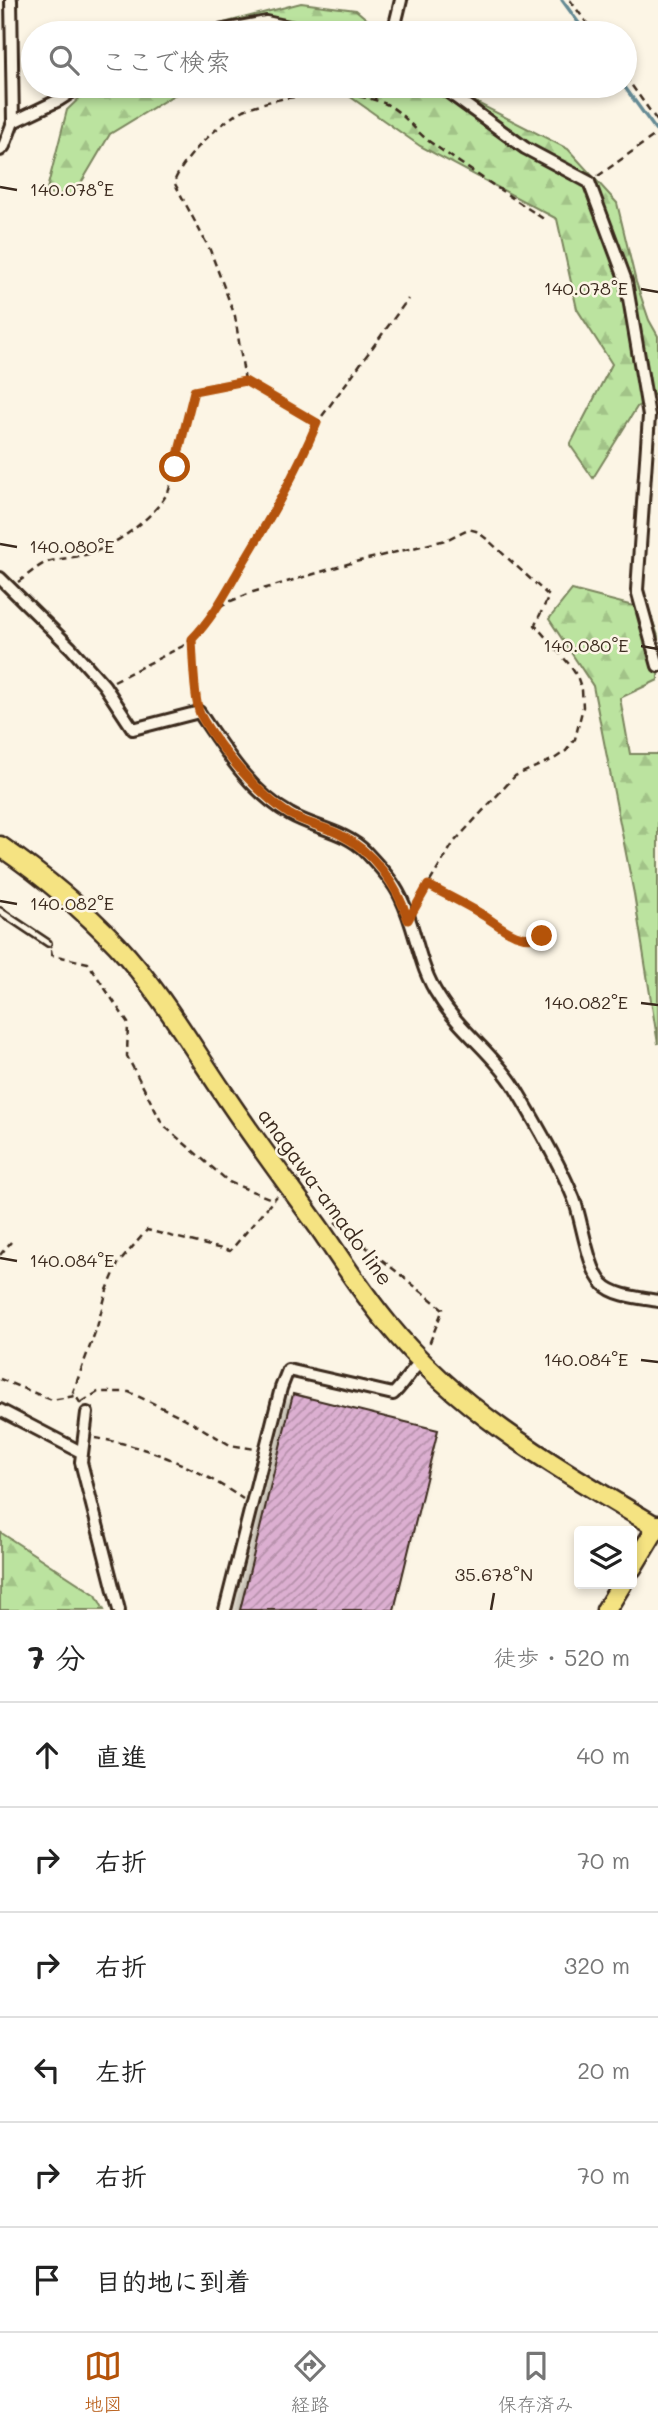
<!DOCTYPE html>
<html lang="ja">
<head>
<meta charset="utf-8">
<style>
  body { margin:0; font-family:Mali,"Klee One",sans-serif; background:#f2f2f2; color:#222 }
  .controls { position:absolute; right:21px; bottom:21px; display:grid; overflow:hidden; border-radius:7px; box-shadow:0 4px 10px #0003 }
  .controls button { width:63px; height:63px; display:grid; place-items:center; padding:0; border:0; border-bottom:2px solid #e0e0e0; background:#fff; color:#222; font:35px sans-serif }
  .stop { position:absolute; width:21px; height:21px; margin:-16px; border:5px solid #b45309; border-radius:50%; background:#fff }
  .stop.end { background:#b45309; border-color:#fff; box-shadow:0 2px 7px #0008 }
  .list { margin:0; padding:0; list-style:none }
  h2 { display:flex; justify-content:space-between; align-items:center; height:91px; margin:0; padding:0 28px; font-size:30px }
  h2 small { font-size:23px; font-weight:400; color:#767676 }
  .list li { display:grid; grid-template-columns:46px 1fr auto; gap:21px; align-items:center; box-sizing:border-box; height:105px; padding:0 28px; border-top:2px solid #e0e0e0 }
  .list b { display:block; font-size:26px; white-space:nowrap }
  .list em { font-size:23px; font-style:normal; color:#767676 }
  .icon { flex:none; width:38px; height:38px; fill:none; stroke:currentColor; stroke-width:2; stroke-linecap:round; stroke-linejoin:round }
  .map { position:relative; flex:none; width:658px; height:1610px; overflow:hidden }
  .search { position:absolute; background:#fff; box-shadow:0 4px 10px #0003; left:21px; right:21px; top:21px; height:77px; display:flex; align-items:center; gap:18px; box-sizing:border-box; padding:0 24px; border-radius:38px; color:#767676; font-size:26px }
  .sheet { height:721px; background:#fff }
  nav { display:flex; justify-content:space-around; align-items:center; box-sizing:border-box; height:98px; border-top:2px solid #e0e0e0; background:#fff; font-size:19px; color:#767676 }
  nav a { display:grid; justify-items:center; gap:4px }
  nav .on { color:#b45309 }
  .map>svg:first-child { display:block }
</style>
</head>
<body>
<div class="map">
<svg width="658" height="1610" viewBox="0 0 658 1610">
  <defs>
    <pattern id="forest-firs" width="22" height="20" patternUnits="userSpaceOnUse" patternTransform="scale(1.75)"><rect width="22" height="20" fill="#bbe39f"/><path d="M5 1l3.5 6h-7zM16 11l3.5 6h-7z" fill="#a2c388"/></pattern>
    <pattern id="building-hatch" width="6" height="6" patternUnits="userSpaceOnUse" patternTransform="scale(1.75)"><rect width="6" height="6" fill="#dcafd1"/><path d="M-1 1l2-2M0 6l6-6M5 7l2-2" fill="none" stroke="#b48fa9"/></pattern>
    <filter id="shadow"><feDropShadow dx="-5.5" dy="5.5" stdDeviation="3.5" flood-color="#0004"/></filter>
  </defs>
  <rect width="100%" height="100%" fill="#fcf5e5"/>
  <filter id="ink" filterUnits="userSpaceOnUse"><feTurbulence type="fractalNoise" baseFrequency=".0143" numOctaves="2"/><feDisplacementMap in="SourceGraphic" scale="14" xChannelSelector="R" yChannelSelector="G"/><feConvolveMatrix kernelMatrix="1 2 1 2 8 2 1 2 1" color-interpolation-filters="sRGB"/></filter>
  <g filter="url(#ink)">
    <g fill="url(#forest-firs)" stroke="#7b865e" stroke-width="2">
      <path d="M301,3l55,7 27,23h-192l17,-6z"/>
      <path d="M92,86h105l-23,9 -64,39 -36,61 -28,-2 21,-83z"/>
      <path d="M335,86h109l124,63 49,54 19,79 13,38 9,16v56l-21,15 -44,71 -23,-33 42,-81 -35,-55 -20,-90 -137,-73z"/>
      <path d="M572,590l77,20 9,26v44l-38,18 10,56h28v290l-24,-150 -41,-208 -44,-67z"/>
      <path d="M0,1532l96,63 8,15h-104z"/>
    </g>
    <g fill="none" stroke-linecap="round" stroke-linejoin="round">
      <g stroke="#658a94" stroke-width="3.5">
        <path d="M562,0l24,33"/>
        <path d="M624,86l34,47"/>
      </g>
    </g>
    <path fill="url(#building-hatch)" stroke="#3b2a1e" stroke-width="2" filter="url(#shadow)" d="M293,1394l145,36 -44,180h-154z"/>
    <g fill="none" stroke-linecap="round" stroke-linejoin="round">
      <g stroke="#3b2a1e" stroke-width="10">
        <path id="lane" d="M0,911l48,32"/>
      </g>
      <g stroke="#3b2a1e" stroke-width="16">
        <g id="street">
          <path d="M208,33l58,-11 52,11"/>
          <path d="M393,33l8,-33"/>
          <path d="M440,86l85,62 64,34 37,99 23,135 -12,174 21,76"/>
          <path d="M13,122l46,-22 22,-14"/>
          <path d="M0,150l4,-4 9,-24 -2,-122"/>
          <path d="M0,578l71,70 33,37 29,44 66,-17c25,37 51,80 91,102 24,14 56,17 76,38 13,14 27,29 35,46 16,33 17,68 38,99 20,33 55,57 75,89 21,35 45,76 60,113 8,21 14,71 29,85 11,12 39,14 55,17"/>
          <path d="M0,1410l81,42"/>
          <path d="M87,1413l-6,49 38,148"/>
          <path d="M225,1610l56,-222 7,-18 105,24c10,-8 16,-23 29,-33"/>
        </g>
      </g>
      <g stroke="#3b2a1e" stroke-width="23">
        <g id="primary">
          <path d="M0,846c42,29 82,62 117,99 41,44 72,97 105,146 31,47 65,92 98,138 22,32 43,65 68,95 72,89 172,145 269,203"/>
          <path d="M632,1568l26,-43"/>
          <path d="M606,1610l16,-26"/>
        </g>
      </g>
      <g stroke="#3b2a1e" stroke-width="2.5" stroke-dasharray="7 5" stroke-linecap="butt">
        <path d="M570,0l24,33"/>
        <path d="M625,76l33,46"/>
        <path d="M375,99l4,-13"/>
        <path d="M598,176l60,-43"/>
        <path d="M245,381l-10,-65 -25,-66 -36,-68c10,-25 46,-60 70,-72 35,-16 107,-22 142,-6 17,8 29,27 44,38 38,27 77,52 115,78"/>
        <path d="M18,582c9,-6 17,-14 27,-19 14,-5 29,-5 43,-9 28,-8 68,-38 81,-64l25,-98 51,-11 72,42"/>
        <path d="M219,606l34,-14 98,-29 95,-23 22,-11 8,2 12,9 61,56 -14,29 34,39 8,12 5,14 1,17 -8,32 -9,12 -12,8 -39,17 -61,66 -38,63"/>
        <path d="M192,639l6,63"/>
        <path d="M114,681l69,-35 24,-22 67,-110 24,-46 19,-45 91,-124"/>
        <path d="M428,885c17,9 33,17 50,27 21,12 38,31 64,24"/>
        <path d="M51,950l1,5 36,8 40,60 -1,33 36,69 66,57 45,18"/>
        <path d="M335,1222l108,87 -15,38"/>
        <path d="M0,1255l11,-13"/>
        <path d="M0,1379l52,21 23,-4"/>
        <path d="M82,1402l16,-10h31l55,26 46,27 25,4"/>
        <path d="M81,1404l-8,-12 24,-65 10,-37 11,-26 29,-34 83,21 47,-55"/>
        <path d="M95,1438c54,8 102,30 148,61"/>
      </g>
      <use href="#lane" stroke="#fcf5e5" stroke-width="5"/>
      <use href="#street" stroke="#fcf5e5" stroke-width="10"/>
      <use href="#primary" stroke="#f5e382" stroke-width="18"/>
    </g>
  </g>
  <g fill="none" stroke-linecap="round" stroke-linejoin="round" filter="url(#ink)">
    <path stroke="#b45309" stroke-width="9" d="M175,467l19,-76 51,-10 72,42c-22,52 -45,92 -74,140 -16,27 -29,54 -51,76 1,17 2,62 8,75 16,31 59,81 89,100 15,9 34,12 50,20 34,17 58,50 69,86l20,-35c16,9 33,17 50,27 21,12 38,32 64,24"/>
  </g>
  <path fill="none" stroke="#3b2a1e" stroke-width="2.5" d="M0,187l17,3M641,289l17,3M0,544l17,3M641,646l17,3M0,901l17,3M641,1003l17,2M0,1258l17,3M641,1360l17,2M491,1610l3,-17"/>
  <g text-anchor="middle" stroke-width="5" stroke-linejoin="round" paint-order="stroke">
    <g font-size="21" fill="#3b2a1e" stroke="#fcf5e5">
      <text transform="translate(325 1197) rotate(54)" y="7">anagawa-amado line</text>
    </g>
  </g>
  <g font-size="18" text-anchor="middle" fill="#3b2a1e" stroke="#fcf5e5" stroke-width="5" stroke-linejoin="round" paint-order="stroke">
    <text x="72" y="196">140.078°E</text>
    <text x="586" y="295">140.078°E</text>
    <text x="72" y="553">140.080°E</text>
    <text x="586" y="652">140.080°E</text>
    <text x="72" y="910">140.082°E</text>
    <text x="586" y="1009">140.082°E</text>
    <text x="72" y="1267">140.084°E</text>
    <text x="586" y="1366">140.084°E</text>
    <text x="494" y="1581">35.678°N</text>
  </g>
</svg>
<div class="controls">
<button><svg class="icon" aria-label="layers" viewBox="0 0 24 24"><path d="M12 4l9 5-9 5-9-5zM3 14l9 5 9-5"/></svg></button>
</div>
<div class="stop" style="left:175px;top:467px"></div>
<div class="stop end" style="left:542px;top:936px"></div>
<div class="search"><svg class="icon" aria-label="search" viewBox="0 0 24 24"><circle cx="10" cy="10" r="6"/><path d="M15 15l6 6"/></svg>ここで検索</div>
</div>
<section class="sheet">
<h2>7 分<small>徒歩 · 520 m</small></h2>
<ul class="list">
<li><svg class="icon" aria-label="ahead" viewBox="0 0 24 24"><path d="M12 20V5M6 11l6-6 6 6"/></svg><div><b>直進</b></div><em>40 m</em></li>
<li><svg class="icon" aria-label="right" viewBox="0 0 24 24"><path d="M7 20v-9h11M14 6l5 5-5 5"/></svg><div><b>右折</b></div><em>70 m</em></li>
<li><svg class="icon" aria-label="right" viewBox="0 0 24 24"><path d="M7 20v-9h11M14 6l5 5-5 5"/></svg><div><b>右折</b></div><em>320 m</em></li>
<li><svg class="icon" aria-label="left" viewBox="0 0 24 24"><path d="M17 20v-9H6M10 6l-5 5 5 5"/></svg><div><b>左折</b></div><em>20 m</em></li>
<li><svg class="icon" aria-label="right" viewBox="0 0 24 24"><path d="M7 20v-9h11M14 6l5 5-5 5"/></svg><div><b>右折</b></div><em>70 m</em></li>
<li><svg class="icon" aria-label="arrive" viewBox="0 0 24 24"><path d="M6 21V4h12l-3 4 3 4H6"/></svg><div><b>目的地に到着</b></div></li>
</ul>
</section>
<nav>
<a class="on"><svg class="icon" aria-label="map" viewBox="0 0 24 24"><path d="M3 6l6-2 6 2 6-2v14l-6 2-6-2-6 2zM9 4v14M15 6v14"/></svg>地図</a>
<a><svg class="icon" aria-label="directions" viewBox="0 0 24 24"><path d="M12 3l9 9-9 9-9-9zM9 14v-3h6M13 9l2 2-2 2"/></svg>経路</a>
<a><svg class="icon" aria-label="saved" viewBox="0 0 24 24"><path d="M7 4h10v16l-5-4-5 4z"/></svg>保存済み</a>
</nav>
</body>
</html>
